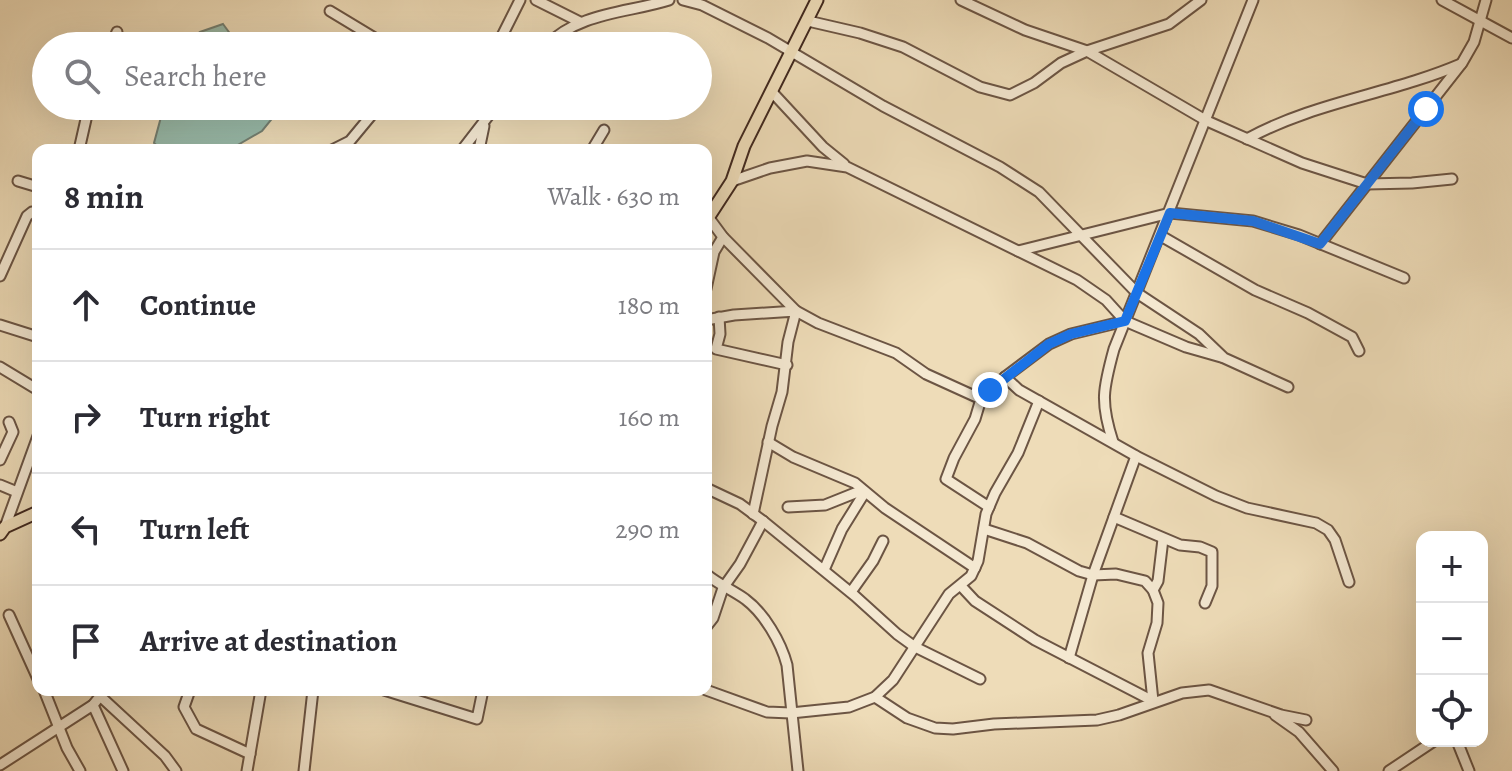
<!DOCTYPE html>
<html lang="en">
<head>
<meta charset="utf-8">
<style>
  body { margin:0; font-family:Alegreya,serif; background:#f7f7f7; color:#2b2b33 }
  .controls { position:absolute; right:24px; bottom:24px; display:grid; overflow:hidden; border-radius:16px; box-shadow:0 8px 32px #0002 }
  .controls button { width:72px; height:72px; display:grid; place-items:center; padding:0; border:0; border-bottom:2px solid #e1e1e2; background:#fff; color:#2b2b33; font:40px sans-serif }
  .stop { position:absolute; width:24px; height:24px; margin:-18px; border:6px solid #1a73e8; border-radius:50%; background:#fff }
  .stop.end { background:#1a73e8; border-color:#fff; box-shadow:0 2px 8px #0008 }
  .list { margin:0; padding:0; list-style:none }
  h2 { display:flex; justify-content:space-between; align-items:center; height:104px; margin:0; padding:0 32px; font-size:34px }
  h2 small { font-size:26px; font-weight:400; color:#7c7c81 }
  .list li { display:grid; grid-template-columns:52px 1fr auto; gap:24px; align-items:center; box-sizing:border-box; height:112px; padding:0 32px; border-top:2px solid #e1e1e2 }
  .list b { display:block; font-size:30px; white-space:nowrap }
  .list em { font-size:26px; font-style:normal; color:#7c7c81 }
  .icon { flex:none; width:44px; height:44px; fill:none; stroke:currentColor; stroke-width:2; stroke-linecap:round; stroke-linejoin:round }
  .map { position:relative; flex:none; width:1512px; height:771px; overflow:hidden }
  .search { position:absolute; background:#fff; box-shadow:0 8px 32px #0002; left:32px; top:32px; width:680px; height:88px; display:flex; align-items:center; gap:20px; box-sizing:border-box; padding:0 28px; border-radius:44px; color:#7c7c81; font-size:30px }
  .panel { position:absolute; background:#fff; box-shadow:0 8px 32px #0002; left:32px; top:144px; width:680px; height:552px; border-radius:16px }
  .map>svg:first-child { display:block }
</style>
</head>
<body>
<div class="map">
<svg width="1512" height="771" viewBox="0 0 1512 771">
  <rect width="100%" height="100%" fill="#eedcb8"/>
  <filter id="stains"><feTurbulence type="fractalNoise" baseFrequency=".0025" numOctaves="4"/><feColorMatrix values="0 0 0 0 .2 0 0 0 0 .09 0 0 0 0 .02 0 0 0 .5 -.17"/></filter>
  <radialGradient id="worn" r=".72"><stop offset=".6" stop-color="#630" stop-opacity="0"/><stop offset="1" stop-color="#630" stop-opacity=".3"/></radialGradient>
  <g fill="#9abcab" stroke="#768173" stroke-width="2">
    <path d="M223,24l11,15 12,7h-64l18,-14z"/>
    <path d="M164,106h109l2,9 -13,16 -33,19h-67l-8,-7z"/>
  </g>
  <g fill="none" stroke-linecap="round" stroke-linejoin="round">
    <g stroke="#6c5544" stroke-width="13">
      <g id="minor">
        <path d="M536,0l44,22"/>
        <path d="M683,0l19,5 66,33 115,68 117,61 39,25 98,101 62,41 25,24 64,29"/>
        <path d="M961,0l64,30 62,21 120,70 95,42 65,21 45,-1 40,-4"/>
        <path d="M1442,0l70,38"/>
        <path d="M330,11l58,35"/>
        <path d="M808,21l52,12 43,14 77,40 30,8 24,-12 27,-20 26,-12 82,-27 32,-24"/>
        <path d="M500,40l20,-40"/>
        <path d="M111,46l6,-14"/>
        <path d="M546,46c33,-34 82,-33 123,-46"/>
        <path d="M772,92l51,55 21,17"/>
        <path d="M1247,139c67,-37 144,-45 214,-75"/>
        <path d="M79,150l10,-44"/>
        <path d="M332,150l18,-9 29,-35"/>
        <path d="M462,150l34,-44"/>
        <path d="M479,150l5,-24"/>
        <path d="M592,150l12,-20"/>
        <path d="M18,181l20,6"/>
        <path d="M732,181l38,-13 37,-7 40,6 230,113 29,20 19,21"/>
        <path d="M709,218l14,19 73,74 22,12 78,30 30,21 55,25"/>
        <path d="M1161,236l94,54 53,23 44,24 7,14"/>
        <path d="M1320,244l142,-181 12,-21 12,-42"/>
        <path d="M1018,251l152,-38 83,8 46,14 105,43"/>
        <path d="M0,276l27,-60 5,-4 6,1"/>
        <path d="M706,289l8,-37 9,-15"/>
        <path d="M719,317l1,17 -4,15 71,16"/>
        <path d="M706,320l28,-5 62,-4 -8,31 -6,50 -10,34 -19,88"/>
        <path d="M0,325l38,12"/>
        <path d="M0,367l38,23"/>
        <path d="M1005,377l14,13 117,66 80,40 31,12 69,15 12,7 7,10 14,42"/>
        <path d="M768,442l25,15 62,26 30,25 90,60"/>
        <path d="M1113,442c-13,-40 -10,-53 1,-93l139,-349"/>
        <path d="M0,460l13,-28 -4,-10"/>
        <path d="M0,485l17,7"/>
        <path d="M706,488l34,16 23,17 92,75 42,38 18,13 65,32"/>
        <path d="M788,507l37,-2 30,-12 10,-1"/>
        <path d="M989,507l-43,-28 8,-21 21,-39 6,-20 24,-22 44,-33 22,-10 54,-13 61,26 35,10"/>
        <path d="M1114,517l66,28 20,2 12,5v34l-7,17"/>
        <path d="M5,527l33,-91"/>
        <path d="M984,529l43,14 52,28 14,4 23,-1 29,7 8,9 5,13 -1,20 -9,30 5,48"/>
        <path d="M824,570l18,-41 23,-37"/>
        <path d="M706,574c12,10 26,16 39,25 19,14 36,43 42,66l11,106"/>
        <path d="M961,586l14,15 60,39 118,61"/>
        <path d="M1153,590l5,-9 5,-42"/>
        <path d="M851,592l22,-31 10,-20"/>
        <path d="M9,615l29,64"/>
        <path d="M706,627l7,-9 10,-30 17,-24 23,-43"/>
        <path d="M1069,658l24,-83 43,-119"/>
        <path d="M44,690l23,58 13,23"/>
        <path d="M190,690l-6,17 12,22 54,25"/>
        <path d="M384,690l93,29 6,-29"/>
        <path d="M706,690l61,22 24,1 58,-6 26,-10 18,-17 56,-86 22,-18 7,-15 8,-47 9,-21 23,-40 21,-52"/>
        <path d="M100,696l65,60 11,15"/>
        <path d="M875,697l32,21 28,10 18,1 41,-5 103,-4 22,-5 63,-22 27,-3 72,25 25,5"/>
        <path d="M93,705l30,66"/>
        <path d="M1275,715l24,17 34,39"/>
        <path d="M1457,741l12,30"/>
        <path d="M0,765l93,-60 12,-15"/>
        <path d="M247,771l14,-81"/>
        <path d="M304,771l9,-81"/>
        <path d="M1389,771l45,-30"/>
      </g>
    </g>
    <g stroke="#41281e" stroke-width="15">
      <g id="major">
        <path d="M706,221l26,-40 12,-35 73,-146"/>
        <path d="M0,534l5,-7 33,-15"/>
      </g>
    </g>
    <use href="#minor" stroke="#f4e8d1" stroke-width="9"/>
    <use href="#major" stroke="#eedcb8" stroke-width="11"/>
  </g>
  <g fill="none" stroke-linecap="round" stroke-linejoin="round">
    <path stroke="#1a73e8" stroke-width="10" d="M990,390l59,-46 22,-10 54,-13 45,-108 83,8 67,23 106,-135"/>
  </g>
  <rect width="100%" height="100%" filter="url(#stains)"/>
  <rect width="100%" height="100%" fill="url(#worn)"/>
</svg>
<div class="controls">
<button>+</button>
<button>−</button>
<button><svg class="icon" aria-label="locate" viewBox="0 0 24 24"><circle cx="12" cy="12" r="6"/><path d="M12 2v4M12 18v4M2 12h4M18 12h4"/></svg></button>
</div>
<div class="stop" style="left:1426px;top:109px"></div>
<div class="stop end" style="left:990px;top:390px"></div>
<div class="search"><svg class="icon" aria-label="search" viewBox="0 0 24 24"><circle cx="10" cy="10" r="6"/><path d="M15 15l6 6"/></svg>Search here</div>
<section class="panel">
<h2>8 min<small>Walk · 630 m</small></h2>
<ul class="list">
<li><svg class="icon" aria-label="ahead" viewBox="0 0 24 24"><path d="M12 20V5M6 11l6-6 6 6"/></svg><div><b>Continue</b></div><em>180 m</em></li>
<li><svg class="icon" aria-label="right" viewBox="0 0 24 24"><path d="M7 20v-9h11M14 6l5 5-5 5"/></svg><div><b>Turn right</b></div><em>160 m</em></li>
<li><svg class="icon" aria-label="left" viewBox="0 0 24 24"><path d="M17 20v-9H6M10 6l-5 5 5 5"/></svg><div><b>Turn left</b></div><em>290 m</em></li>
<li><svg class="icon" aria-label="arrive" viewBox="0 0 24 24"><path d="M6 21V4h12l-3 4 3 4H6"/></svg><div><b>Arrive at destination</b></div></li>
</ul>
</section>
</div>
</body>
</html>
